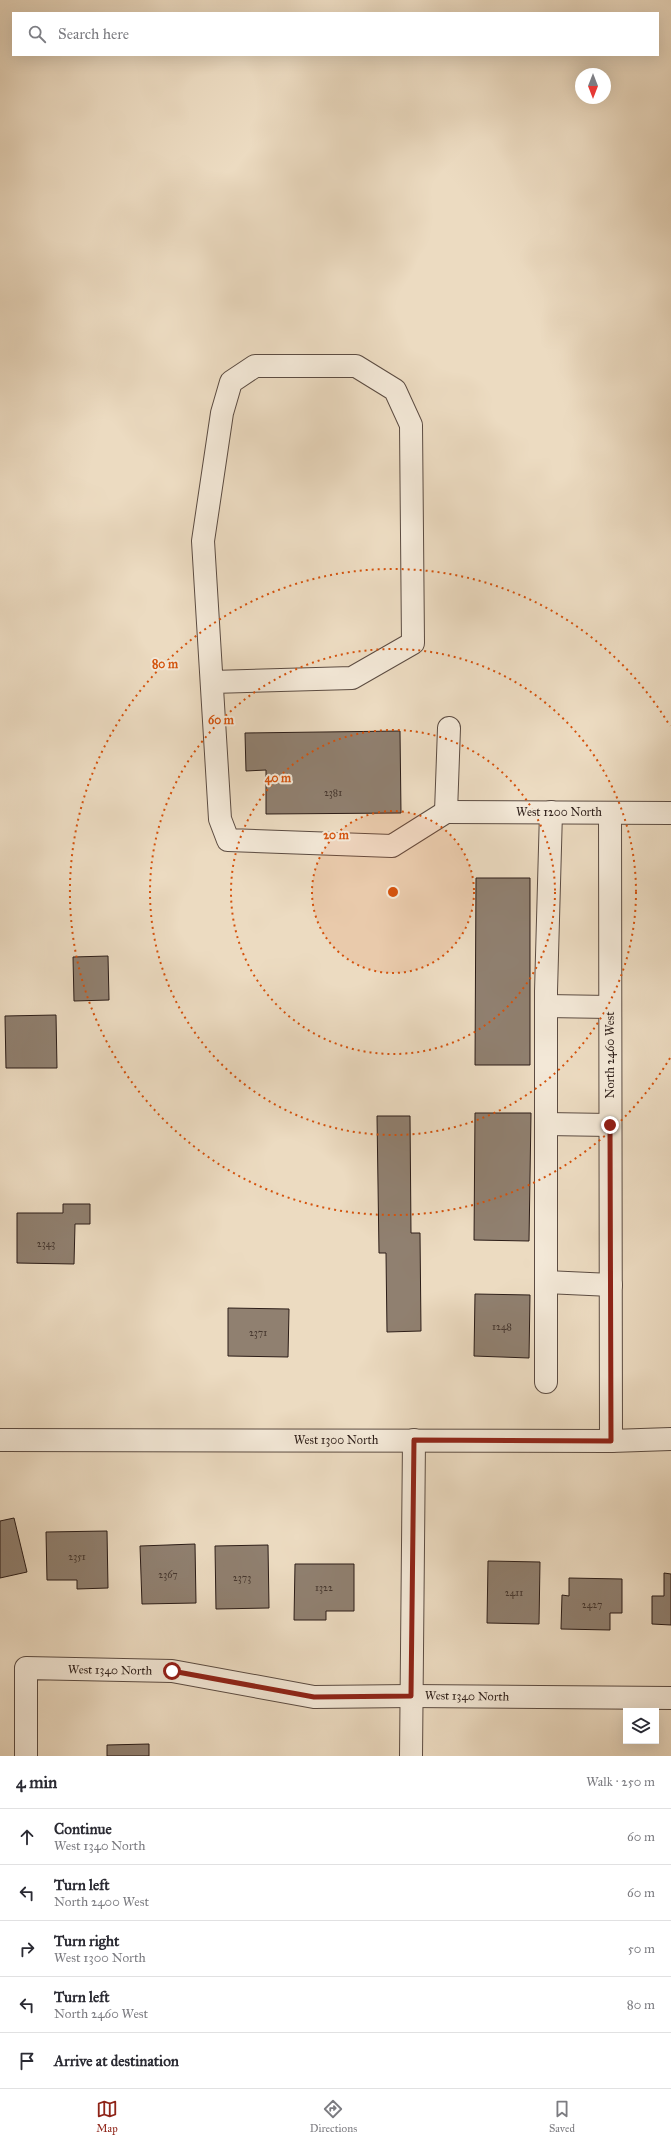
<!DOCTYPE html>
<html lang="en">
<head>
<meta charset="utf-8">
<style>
  body { margin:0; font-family:"IM FELL Great Primer",serif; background:#f7f7f7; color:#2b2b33 }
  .controls { position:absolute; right:12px; bottom:12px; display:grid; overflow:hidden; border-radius:0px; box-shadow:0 4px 16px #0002 }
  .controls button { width:36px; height:36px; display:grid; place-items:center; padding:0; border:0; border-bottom:1px solid #e1e1e2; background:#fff; color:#2b2b33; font:20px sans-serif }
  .compass { position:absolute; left:575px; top:68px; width:36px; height:36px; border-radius:50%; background:#fff; box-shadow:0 4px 16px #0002; rotate:180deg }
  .stop { position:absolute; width:12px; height:12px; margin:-9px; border:3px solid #8f2418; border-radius:50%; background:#fff }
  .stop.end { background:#8f2418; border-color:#fff; box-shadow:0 1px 4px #0008 }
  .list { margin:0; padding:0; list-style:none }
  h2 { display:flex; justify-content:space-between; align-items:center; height:52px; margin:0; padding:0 16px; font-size:17px }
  h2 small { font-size:13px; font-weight:400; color:#7c7c81 }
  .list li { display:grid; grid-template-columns:26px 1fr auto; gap:12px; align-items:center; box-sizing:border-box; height:56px; padding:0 16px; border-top:1px solid #e1e1e2 }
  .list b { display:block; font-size:15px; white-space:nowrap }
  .list p { margin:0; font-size:13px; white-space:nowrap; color:#7c7c81 }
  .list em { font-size:13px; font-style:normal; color:#7c7c81 }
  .icon { flex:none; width:22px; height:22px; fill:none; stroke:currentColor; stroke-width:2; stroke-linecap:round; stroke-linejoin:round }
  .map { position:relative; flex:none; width:671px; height:1756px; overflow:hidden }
  .search { position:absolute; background:#fff; box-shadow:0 4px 16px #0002; left:12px; right:12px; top:12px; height:44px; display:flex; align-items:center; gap:10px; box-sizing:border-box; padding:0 14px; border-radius:0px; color:#7c7c81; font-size:15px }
  .sheet { height:332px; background:#fff }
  nav { display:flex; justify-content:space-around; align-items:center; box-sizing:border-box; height:56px; border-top:1px solid #e1e1e2; background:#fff; font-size:11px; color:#7c7c81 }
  nav a { display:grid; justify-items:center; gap:2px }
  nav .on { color:#8f2418 }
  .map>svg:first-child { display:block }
</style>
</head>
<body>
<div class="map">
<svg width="671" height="1756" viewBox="0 0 671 1756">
  <rect width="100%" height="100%" fill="#ecdbc1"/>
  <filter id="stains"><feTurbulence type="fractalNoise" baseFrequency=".005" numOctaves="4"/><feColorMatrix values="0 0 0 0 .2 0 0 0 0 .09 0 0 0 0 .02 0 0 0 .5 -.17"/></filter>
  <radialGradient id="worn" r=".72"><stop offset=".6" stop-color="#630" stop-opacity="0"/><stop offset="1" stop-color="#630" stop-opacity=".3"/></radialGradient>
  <g fill="#908070" stroke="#2c1d18">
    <path d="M400,731l1,82 -135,1v-44l-20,1 -1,-38z"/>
    <path d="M476,878h54v187h-55z"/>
    <path d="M108,956l1,44 -35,1 -1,-44z"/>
    <path d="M56,1015l1,53h-51l-1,-52z"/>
    <path d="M475,1113h56l-2,128 -55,-1z"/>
    <path d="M377,1116h33l1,117h9l1,98 -34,1 -1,-79h-7z"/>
    <path d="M63,1204h27v20h-15l-1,40 -57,-1v-50h46z"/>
    <path d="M475,1294l55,1 -1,63 -55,-2z"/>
    <path d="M228,1308l61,1 -1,48 -60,-1z"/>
    <path d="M14,1518l13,54 -27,6v-57z"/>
    <path d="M107,1531l1,57 -31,1v-9h-30l-1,-48z"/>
    <path d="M195,1544l1,59 -54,1 -2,-58z"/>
    <path d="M268,1545l1,63 -53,1 -1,-63z"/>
    <path d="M488,1561l52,1 -1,62 -52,-1z"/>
    <path d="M295,1564h59v47h-28v9h-32z"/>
    <path d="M664,1573l7,1v51l-19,-1v-28h12z"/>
    <path d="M569,1578l53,1v34h-12v17l-49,-1 1,-34 7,1z"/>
    <path d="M149,1744v12h-42v-11z"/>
  </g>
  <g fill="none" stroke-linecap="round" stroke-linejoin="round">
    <g stroke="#5c4c42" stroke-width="24">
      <g id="minor">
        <path d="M212,682l140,-4 61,-35 -2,-218 -16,-35 -39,-24h-101l-24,16 -9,31 -19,128 17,278 8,21 164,6 54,-34"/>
        <path d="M446,812l225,1"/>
        <path d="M446,812l3,-84"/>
        <path d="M610,813l1,628"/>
        <path d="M546,1006l64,1"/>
        <path d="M546,1124l64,1"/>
        <path d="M546,1282l65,3"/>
        <path d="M546,1382v-391l5,-179"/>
        <path d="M0,1440l611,1 60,-2"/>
        <path d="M26,1756v-88l146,3 142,26 97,-1 260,2"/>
        <path d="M411,1756l3,-316"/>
      </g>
    </g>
    <use href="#minor" stroke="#f3e8d7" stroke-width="22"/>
  </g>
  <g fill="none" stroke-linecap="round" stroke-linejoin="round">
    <path stroke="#8f2418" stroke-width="5" d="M172,1671l142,26 97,-1 3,-256 197,1 -1,-316"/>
  </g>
  <circle cx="393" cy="892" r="81" fill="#d5530d" fill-opacity=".12"/>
  <g fill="none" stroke="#d5530d" stroke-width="2" stroke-dasharray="2 4">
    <circle cx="393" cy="892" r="81"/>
    <circle cx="393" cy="892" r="162"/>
    <circle cx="393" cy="892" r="243"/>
    <path d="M670 1058A323 323 0 1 1 670 726"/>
  </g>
  <g text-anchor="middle" stroke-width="4" stroke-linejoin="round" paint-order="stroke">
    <g font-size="10" fill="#45362e">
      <text x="333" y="796">2381</text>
      <text x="46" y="1247">2343</text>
      <text x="502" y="1330">1248</text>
      <text x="258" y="1336">2371</text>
      <text x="77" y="1560">2351</text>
      <text x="168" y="1578">2367</text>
      <text x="242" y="1581">2373</text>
      <text x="324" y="1591">1322</text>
      <text x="514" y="1596">2411</text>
      <text x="592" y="1608">2427</text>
    </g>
    <g font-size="12" fill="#2c1d18" stroke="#f3e8d7">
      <text x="559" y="816">West 1200 North</text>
      <text transform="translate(610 1055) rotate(-90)" y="4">North 2460 West</text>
      <text x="336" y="1444">West 1300 North</text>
      <text transform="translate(110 1670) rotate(1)" y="4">West 1340 North</text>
      <text transform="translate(467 1696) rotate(1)" y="4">West 1340 North</text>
    </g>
  </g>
  <circle cx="393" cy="892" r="6" fill="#d5530d" stroke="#f3e8d7" stroke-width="2"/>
  <g font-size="12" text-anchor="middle" font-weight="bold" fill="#d5530d" stroke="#f3e8d7" stroke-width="4" stroke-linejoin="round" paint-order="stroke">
    <text x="165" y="668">80 m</text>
    <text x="221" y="724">60 m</text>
    <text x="278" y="782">40 m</text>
    <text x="336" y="839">20 m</text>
  </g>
  <rect width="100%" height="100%" filter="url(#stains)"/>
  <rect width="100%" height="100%" fill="url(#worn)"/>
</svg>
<div class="controls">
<button><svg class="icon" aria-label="layers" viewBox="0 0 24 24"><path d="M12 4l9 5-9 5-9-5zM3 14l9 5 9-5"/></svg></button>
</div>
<svg class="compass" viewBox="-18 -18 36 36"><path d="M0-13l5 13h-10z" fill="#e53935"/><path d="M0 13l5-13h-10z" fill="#7c7c81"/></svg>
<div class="stop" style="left:172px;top:1671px"></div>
<div class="stop end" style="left:610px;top:1125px"></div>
<div class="search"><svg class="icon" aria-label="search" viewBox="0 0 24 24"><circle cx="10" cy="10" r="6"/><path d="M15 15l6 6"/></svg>Search here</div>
</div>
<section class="sheet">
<h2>4 min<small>Walk · 250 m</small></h2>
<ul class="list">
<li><svg class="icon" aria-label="ahead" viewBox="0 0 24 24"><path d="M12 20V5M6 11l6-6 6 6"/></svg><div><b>Continue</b><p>West 1340 North</p></div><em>60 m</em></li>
<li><svg class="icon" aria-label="left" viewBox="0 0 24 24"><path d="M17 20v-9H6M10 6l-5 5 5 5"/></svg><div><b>Turn left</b><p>North 2400 West</p></div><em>60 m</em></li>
<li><svg class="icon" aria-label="right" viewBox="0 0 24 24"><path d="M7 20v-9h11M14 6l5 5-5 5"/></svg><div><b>Turn right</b><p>West 1300 North</p></div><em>50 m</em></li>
<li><svg class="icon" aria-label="left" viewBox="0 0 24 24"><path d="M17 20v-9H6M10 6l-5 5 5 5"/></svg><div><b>Turn left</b><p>North 2460 West</p></div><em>80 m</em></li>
<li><svg class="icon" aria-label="arrive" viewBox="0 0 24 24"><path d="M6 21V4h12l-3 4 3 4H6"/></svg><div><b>Arrive at destination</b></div></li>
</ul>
</section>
<nav>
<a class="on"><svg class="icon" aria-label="map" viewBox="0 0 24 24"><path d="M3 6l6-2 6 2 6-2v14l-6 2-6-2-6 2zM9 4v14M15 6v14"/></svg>Map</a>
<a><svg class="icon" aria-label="directions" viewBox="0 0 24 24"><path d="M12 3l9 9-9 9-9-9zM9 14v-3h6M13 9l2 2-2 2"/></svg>Directions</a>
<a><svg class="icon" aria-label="saved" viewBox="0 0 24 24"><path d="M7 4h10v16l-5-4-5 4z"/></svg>Saved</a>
</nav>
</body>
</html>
